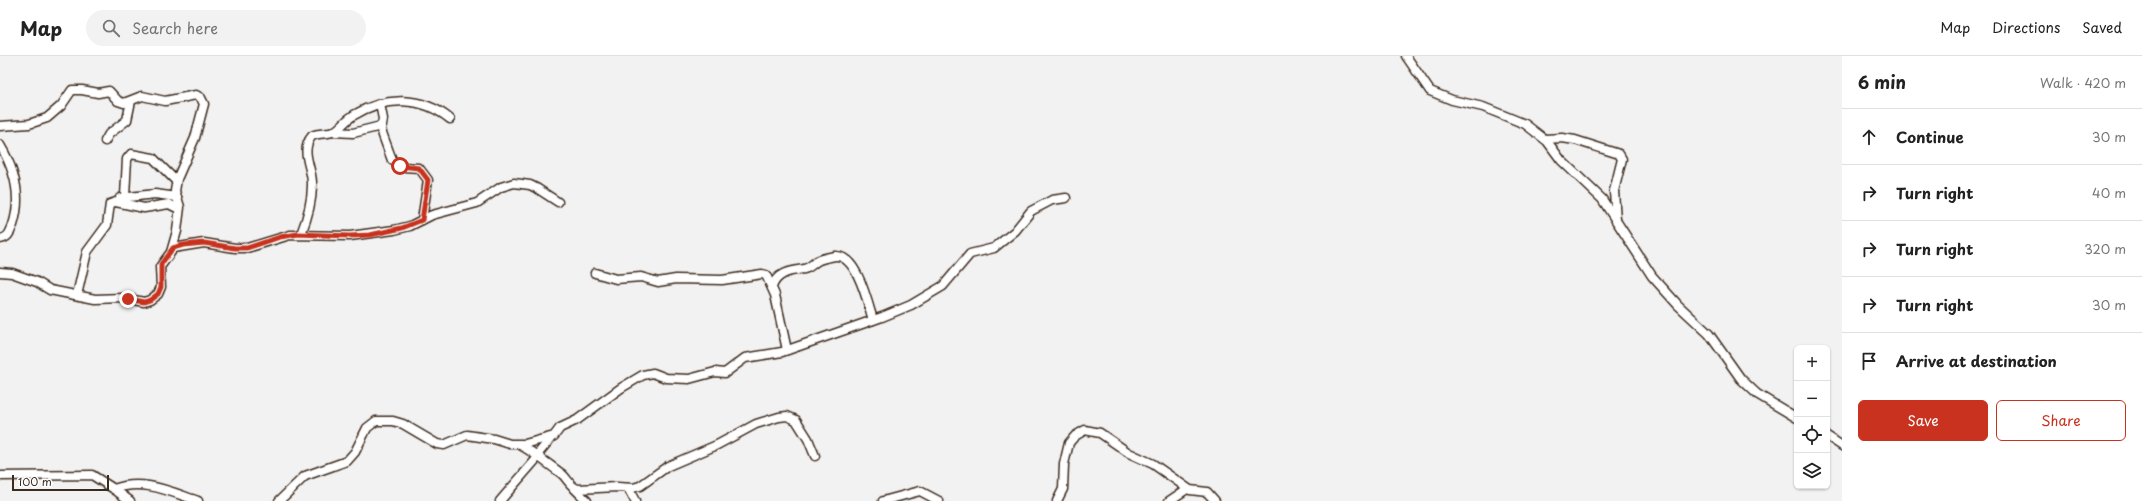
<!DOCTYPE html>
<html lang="en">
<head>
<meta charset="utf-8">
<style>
  body { margin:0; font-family:"Playpen Sans",sans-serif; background:#f2f2f2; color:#222 }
  .controls { position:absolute; right:12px; bottom:12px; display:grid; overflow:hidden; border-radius:6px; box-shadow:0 1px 3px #0004 }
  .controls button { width:36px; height:36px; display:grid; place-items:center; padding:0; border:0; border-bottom:1px solid #e0e0e0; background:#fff; color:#222; font:20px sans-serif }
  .scale { position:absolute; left:12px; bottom:10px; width:97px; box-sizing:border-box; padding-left:4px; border:2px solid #3b2a1e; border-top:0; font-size:11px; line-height:14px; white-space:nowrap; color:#3b2a1e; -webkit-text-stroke:3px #fff; paint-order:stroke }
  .stop { position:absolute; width:12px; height:12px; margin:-9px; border:3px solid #c8321e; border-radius:50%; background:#fff }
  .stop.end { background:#c8321e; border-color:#fff; box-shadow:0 1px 4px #0008 }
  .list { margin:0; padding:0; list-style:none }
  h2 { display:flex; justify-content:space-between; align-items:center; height:52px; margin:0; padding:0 16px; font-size:17px }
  h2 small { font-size:13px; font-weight:400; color:#767676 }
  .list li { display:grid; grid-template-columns:26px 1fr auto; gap:12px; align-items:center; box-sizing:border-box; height:56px; padding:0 16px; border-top:1px solid #e0e0e0 }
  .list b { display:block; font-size:15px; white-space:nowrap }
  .list em { font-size:13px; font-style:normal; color:#767676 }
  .actions { display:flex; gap:8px; padding:12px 16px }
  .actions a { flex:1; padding:9px 0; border:1px solid #c8321e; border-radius:6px; text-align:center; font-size:14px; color:#c8321e }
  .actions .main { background:#c8321e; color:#fff }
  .icon { flex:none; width:22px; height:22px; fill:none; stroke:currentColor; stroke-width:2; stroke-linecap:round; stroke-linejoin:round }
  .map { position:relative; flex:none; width:1842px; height:445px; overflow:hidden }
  header { display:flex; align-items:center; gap:24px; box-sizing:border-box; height:56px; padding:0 20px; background:#fff; border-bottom:1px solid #e0e0e0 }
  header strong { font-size:19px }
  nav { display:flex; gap:22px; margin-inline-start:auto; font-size:14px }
  .search { width:280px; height:36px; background:#f2f2f2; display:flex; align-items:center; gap:10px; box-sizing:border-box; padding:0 14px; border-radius:22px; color:#767676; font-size:15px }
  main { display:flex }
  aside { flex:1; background:#fff }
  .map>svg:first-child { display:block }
</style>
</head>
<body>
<header>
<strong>Map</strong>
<div class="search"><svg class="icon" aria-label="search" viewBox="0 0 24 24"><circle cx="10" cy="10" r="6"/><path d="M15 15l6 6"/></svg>Search here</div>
<nav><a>Map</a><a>Directions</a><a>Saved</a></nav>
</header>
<main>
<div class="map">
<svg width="1842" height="445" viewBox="0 0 1842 445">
  <rect width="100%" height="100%" fill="#f3f2f2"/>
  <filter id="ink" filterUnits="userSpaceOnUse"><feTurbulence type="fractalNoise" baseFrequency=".025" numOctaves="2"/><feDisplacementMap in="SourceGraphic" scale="8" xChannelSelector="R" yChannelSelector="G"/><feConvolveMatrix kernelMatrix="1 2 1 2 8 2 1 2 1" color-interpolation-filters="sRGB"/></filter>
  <g filter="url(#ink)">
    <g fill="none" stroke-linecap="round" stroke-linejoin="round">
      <g stroke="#3b2a1e" stroke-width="11">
        <g id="minor">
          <path d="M1406,0l24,35 22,9 31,7 42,17 22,17 14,19 41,39 50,77 26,29 31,29 32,45 16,15 40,24"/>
          <path d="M380,48l3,15 -2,11 11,30 11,7 16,1 9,12 -6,40"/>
          <path d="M0,70l29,-2 18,-6 14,-12 11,-16h10l16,3 11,-2 9,10 6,2 18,-7 23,5 31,-6 5,3 3,6 -9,34 -18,41 -2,12 5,16 -3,24 -6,21 -11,15 1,20 -3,7 -8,6 -6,2 -21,-4 -28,1 -45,-9 -13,-8 -25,-9 -12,-1"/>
          <path d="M333,76l20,1 28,-7"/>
          <path d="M1545,83l17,-1 13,2 44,14 3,5 -8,32 2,29"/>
          <path d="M105,85l4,-7 18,-14 4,-19"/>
          <path d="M0,89c15,25 22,52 13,80 -3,7 -4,13 -13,14"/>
          <path d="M125,140l2,-37 4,-5 22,4 23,23"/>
          <path d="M120,142l35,-4 22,3"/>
          <path d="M301,178c6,-15 11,-33 11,-49 1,-17 -13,-34 0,-49 7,-4 17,-1 23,-5 7,-5 12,-12 19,-16 31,-19 68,-19 96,4"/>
          <path d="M173,192l31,-5 31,5h12l43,-13 60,1 44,-6 16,-4 22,-11 45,-12 24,-16 13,-4 16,2 8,4 20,13"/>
          <path d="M595,217l21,6 25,-2 17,5 18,-3 46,1 40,-6 4,1 9,20 12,55"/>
          <path d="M772,231c5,-15 19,-16 32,-18 6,-1 8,-5 13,-8 5,-3 12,-4 18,-5 22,-2 33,48 38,64"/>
          <path d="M77,239l10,-43 20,-27 3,-21 6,-2 28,6 25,-4 10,5"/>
          <path d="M1827,380l15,10"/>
          <path d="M520,389c15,8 28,19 42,29 6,5 8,13 16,15l39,-2 16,1 7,-2 28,-20 49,-21 39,-21 23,-7 8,-1 9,4 12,19 7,17"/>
          <path d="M537,399l14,-17"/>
          <path d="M0,420l92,-1 22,14 16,12"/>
          <path d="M574,432l13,13"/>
          <path d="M628,432l7,13"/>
          <path d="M114,433c29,-11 57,3 84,12"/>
          <path d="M279,445l26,-25 42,-15 8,-9 12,-24 9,-7h17l10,3 34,20 7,1 23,-10 27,4 16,5h15l29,-8 6,-8 17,-8 44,-32 22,-13 10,-2 13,5 23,1 26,-7 10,1 20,-15 37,-6 100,-35 29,-12 32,-19 27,-32 24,-6 21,-17 16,-20 21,-11 14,-2"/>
          <path d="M500,445l39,-45"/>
          <path d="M883,445l37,-10 19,10"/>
          <path d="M1057,445l6,-12 1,-25 5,-21 6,-7 10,-6 15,3 29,20 24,11 37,26 17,2 8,9"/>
          <path d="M1169,445l18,-12"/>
        </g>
      </g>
      <use href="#minor" stroke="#fff" stroke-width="8"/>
    </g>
  </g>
  <g fill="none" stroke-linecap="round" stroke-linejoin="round" filter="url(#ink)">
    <path stroke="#c8321e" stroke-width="5" d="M128,243l16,3 6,-2 8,-6 3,-7v-23l12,-16 10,-3 21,-2 31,5h12l33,-11 18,-3 52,2 20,-1 32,-7 20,-8 6,-40 -9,-12 -19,-2"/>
  </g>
</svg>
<div class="controls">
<button>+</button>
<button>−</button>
<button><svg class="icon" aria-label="locate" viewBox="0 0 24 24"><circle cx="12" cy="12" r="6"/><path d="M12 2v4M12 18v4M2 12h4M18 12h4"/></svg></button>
<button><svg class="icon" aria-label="layers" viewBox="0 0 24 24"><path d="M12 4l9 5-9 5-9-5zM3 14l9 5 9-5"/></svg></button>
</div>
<div class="scale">100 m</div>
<div class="stop" style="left:400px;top:110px"></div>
<div class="stop end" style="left:128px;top:243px"></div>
</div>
<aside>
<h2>6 min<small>Walk · 420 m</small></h2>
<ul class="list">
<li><svg class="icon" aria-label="ahead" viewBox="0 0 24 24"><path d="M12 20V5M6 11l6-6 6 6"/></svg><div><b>Continue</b></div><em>30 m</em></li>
<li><svg class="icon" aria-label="right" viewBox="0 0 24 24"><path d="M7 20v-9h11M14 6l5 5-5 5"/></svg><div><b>Turn right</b></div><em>40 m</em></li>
<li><svg class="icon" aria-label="right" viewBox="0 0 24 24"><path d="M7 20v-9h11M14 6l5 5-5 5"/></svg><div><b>Turn right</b></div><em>320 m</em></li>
<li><svg class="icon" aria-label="right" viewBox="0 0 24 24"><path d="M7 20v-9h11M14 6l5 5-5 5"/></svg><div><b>Turn right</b></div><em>30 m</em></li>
<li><svg class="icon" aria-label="arrive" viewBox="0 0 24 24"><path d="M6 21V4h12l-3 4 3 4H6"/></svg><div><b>Arrive at destination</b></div></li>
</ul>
<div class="actions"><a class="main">Save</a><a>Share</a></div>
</aside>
</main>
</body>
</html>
